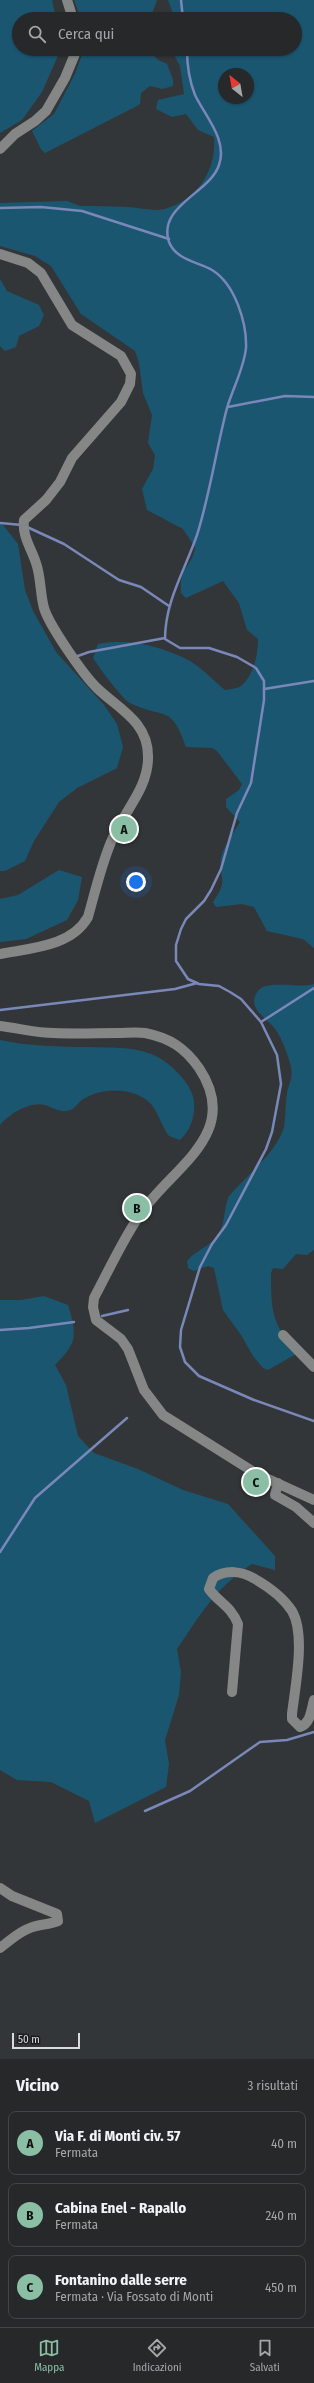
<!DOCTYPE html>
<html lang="it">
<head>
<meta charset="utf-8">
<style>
  body { margin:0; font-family:"Fira Sans Condensed",sans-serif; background:#2e3032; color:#f1f3f6 }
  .compass { position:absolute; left:218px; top:68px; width:36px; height:36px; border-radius:50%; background:#26282a; box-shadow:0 1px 3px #0004; rotate:329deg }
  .scale { position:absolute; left:12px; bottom:10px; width:68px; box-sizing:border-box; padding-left:4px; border:2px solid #d8dadb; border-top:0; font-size:11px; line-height:14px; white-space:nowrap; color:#d8dadb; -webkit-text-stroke:3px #1c1d1e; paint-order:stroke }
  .you { position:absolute; left:136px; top:882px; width:14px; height:14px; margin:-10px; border:3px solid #fff; border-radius:50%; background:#1a73e8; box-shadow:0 0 0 6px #1a73e833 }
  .badge { display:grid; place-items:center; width:26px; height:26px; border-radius:50%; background:#8abfa5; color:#111; font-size:13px; font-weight:700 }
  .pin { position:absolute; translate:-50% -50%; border:2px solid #fff; box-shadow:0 1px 4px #0006 }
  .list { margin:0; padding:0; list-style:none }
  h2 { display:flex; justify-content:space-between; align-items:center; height:52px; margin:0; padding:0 16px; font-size:17px }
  h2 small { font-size:13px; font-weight:400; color:#a4a6a8 }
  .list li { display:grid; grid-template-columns:26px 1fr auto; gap:12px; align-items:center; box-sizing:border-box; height:64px; margin:0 8px 8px; padding:0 8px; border:1px solid #424447; border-radius:8px }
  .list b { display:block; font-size:15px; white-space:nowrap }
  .list p { margin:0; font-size:13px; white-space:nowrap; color:#a4a6a8 }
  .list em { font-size:13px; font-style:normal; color:#a4a6a8 }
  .icon { flex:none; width:22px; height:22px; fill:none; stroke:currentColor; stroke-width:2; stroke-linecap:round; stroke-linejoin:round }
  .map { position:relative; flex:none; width:314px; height:2059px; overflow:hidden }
  .search { position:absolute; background:#26282a; box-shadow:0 1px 3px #0004; left:12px; right:12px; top:12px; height:44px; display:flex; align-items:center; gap:10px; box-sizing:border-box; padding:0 14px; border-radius:22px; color:#a4a6a8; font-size:15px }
  .sheet { height:268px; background:#26282a }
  nav { display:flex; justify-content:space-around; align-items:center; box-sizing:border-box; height:56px; border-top:1px solid #424447; background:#26282a; font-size:11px; color:#a4a6a8 }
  nav a { display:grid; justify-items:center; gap:2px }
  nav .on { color:#8abfa5 }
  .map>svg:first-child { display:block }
</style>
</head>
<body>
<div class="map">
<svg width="314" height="2059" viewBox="0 0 314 2059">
  <rect width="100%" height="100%" fill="#333638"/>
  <g fill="#1b5671" fill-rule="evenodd">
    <path d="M0,0h52l4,19h-37v30h41v2l-18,41 -20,28 -22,13z"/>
    <path d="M74,0h83l-7,19h-69z"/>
    <path d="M168,0h146v948l-11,-9 -36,-8 -13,-24 -12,-3 -26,3 -3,-5c16,-23 6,-21 8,-44 2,-11 13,-26 19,-36l-14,-15v-8l13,-9 3,-6 -25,-33 -5,-3 -26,-1c-15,-44 -21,-27 -56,-44 -7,-3 -32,-37 -37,-45l5,-14c31,-6 64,2 92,17 12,7 24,20 35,29 5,-1 12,-1 16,-4 13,-11 17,-31 17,-47l-11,-9 -8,-27 -16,-22 -37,17 -5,-5c-2,-28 12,-26 14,-46l-12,-18 -36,-19 -5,-21 11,-20 2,-14 -7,-12 4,-28 -9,-22 -4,-30 -4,-12 -54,-37 -30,-48 -16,-10 -35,-10v-43l67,-2 13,5c15,0 30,0 46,1 12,0 27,5 39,2 33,-9 52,-40 49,-72l-16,-7 -12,-16 -14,3 -16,-8 2,-9 26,-6 -4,-28 -9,-17h124v-30h-120zM224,74h24v24h-24z"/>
    <path d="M84,49h68c1,10 7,11 15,15l6,16v6l-11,3 -12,-3 -9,7 -1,11 -5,3 -90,46 -4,-4 -9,-18 22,-17 21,-40z"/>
    <path d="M0,279l7,12 32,14 5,10 -5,11 -20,10 -3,11 -11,4 -5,-5z"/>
    <path d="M0,524l3,1 15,19 7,46 8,21 23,41 48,53 13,19 6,23 -6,21 -40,20 -18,14 -25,39 -9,20 -20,10h-5z"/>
    <path d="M59,870l23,7 -4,23 -11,20 -41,19 -26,3v-43l18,-4z"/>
    <path d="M314,984v266l-7,5 -11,-1 -13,15 -10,-1 -2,5c0,40 1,48 25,81l-28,16 -5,-2 -10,-12 -12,-21 -18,-25 -9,-42 -6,-2 -14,5 -6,-3 -1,-7c8,-10 21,-14 29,-23 10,-12 7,-29 13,-42 16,-19 49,-45 55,-69 2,-11 1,-23 3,-34 2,-11 6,-13 4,-26 -3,-12 -8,-26 -15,-37 -8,-12 -31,-21 -18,-39 9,-12 41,-2 56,-7z"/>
    <path d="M0,1040c28,6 60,7 88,7 21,1 43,-1 63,7 17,6 42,30 43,48 1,14 -3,28 -14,38l-11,-4c-7,-9 -11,-24 -18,-32 -16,-17 -47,-17 -66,-6 -7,3 -10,13 -19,13 -6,1 -15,-4 -21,-6 -15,-4 -36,9 -45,20z"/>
    <path d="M44,1296l24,9c9,30 10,37 -13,60l11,20 12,51 16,17 44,16 45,21 45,14 47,52v14l-23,-6c-37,24 -51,50 -75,85l4,23 -2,23 -14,45 4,24 -3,23 -71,36 -6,-22 -38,-19 -34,-2 -17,-10v-470h21z"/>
  </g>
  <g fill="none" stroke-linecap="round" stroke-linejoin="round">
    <g stroke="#7a88b9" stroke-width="2.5">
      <path d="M181,0l2,19"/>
      <path d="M187,49c0,15 2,31 8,46 10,21 33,45 24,70 -9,28 -62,41 -50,77 7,18 29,20 43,28 23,14 35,53 34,78 -2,20 -13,40 -19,60 -11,42 -17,86 -30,127 -12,35 -32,66 -32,104l15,9h29l28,9 19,11 8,13v19l-13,83 -14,30 -16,56 -10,21 -7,11 -18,18 -5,10 -5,16v16l12,18 11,5 20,2 11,6 11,7 20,23 16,33 4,29 -9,48 -6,17 -40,76 -14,19 -12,23 -19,63 -1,17 5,15 14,14 55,24 60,21"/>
      <path d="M0,208l41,-1 41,4 87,28"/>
      <path d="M228,407l57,-11 29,1"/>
      <path d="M0,523l22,2"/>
      <path d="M27,527l37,17 55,36 22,7 28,19"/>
      <path d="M75,657l14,-5 76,-14"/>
      <path d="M264,689l50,-8"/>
      <path d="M0,1010l175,-21 22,-6"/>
      <path d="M261,1022l53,-34"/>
      <path d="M102,1316l26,-6"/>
      <path d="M0,1330l29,-2 45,-6"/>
      <path d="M0,1552l35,-54 92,-80"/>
      <path d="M145,1811l45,-20 70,-49 27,-2 27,-8"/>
    </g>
    <g stroke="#858787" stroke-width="10">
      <path d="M67,0l6,19"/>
      <path d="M0,149l15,-15 20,-13 11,-10 19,-33 12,-29"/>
      <path d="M0,254l28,9 13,10 31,52 49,31 10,18 -1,10 -9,18 -49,56 -12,24 -14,18 -22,20c-2,16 7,28 12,43 5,14 4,30 8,45 5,17 40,68 54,81 21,20 50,33 50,67 1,33 -26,57 -37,86 -10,24 -16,50 -23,75 -17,30 -58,31 -88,37"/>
      <path d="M0,1026c18,2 36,7 54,7 21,1 43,0 64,0 8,0 18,-1 27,0 25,5 40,15 54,35 44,66 -28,100 -58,145 -18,26 -32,57 -47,85l-1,9 3,13 25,19 7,10 16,41 19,25 94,59 57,26"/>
      <path d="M283,1335l31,32"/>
      <path d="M278,1483l-3,12 21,12 18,16"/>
      <path d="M232,1692l6,-68c-7,-18 -19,-21 -29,-35l4,-11c13,-9 29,-7 42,1 14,8 28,18 37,32 14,24 3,76 0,103v5l8,8c11,-4 11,-17 14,-27"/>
      <path d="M0,1888l12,8 45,18 1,7c-10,4 -19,3 -28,7 -12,4 -20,13 -30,20"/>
    </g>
  </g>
</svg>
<svg class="compass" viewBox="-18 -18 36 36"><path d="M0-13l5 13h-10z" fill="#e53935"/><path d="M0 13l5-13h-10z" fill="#a4a6a8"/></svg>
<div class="scale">50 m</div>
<div class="you"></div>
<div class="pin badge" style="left:124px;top:829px">A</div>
<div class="pin badge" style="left:137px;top:1208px">B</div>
<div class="pin badge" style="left:256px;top:1482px">C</div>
<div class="search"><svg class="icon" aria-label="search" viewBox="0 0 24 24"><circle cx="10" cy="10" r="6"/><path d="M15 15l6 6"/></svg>Cerca qui</div>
</div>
<section class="sheet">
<h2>Vicino<small>3 risultati</small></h2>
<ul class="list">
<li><span class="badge">A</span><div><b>Via F. di Monti civ. 57</b><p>Fermata</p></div><em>40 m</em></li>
<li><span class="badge">B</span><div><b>Cabina Enel - Rapallo</b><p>Fermata</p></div><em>240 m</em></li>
<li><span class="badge">C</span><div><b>Fontanino dalle serre</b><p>Fermata · Via Fossato di Monti</p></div><em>450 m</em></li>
</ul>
</section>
<nav>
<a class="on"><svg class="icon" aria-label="map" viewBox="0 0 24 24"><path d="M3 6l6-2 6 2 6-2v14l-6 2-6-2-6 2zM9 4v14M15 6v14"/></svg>Mappa</a>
<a><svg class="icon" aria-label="directions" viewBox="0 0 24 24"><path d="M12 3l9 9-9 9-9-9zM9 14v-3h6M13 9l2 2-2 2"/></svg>Indicazioni</a>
<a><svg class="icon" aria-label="saved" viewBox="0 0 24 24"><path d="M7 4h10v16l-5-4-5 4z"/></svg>Salvati</a>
</nav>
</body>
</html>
